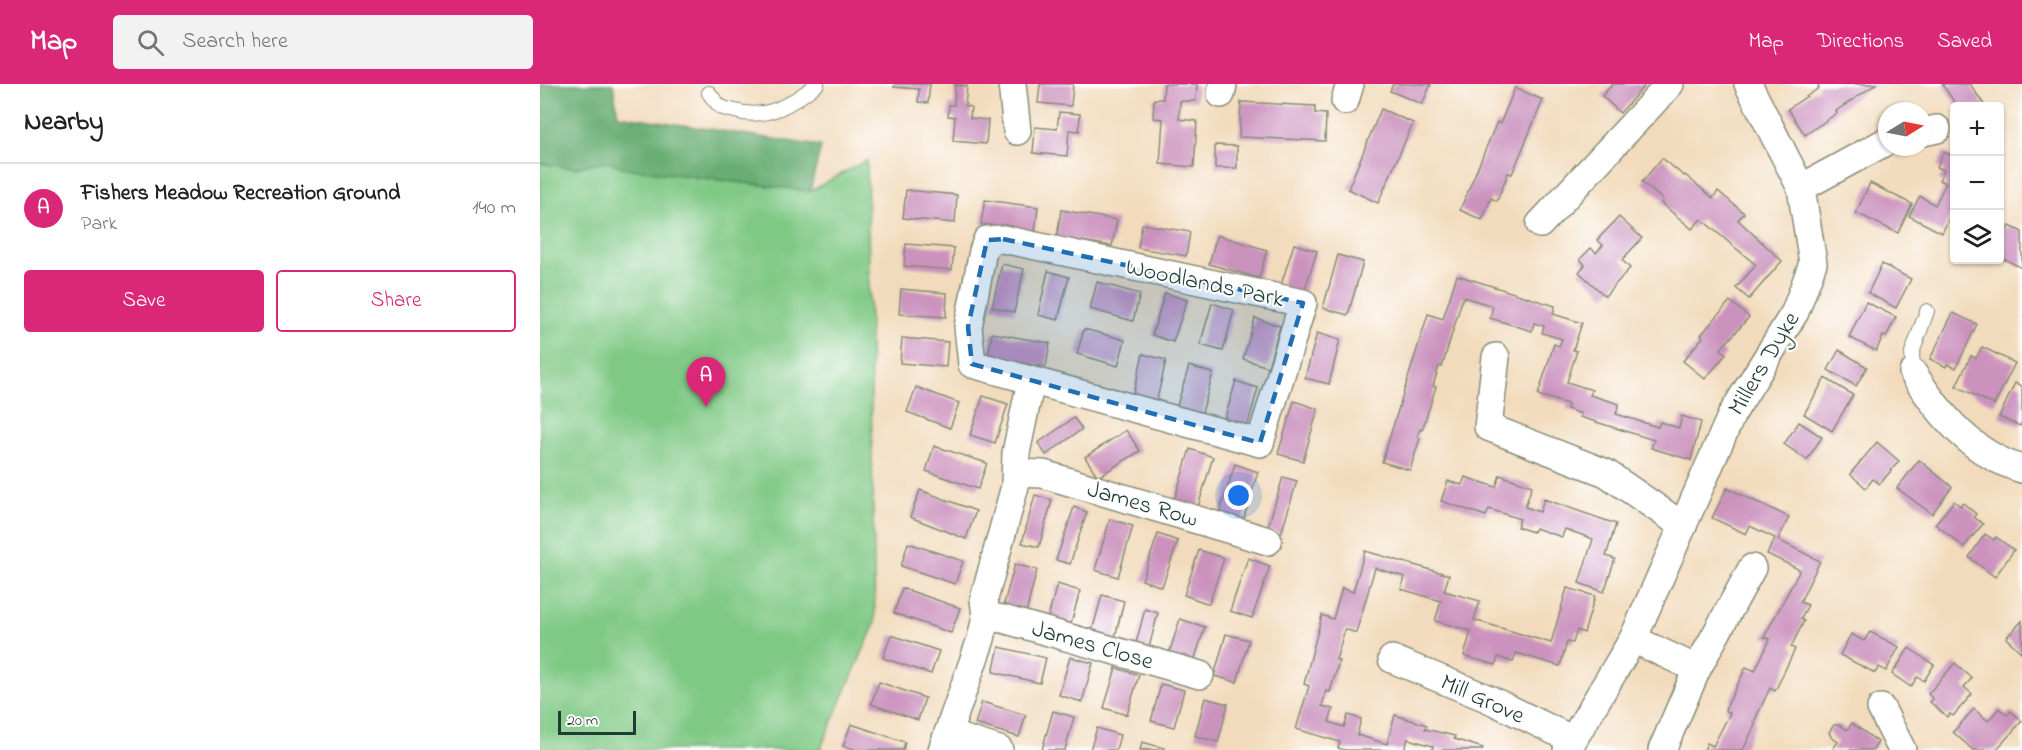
<!DOCTYPE html>
<html lang="en">
<head>
<meta charset="utf-8">
<style>
  body { margin:0; font-family:"Indie Flower",sans-serif; background:#f2f2f2; color:#202124 }
  .controls { position:absolute; right:18px; top:18px; display:grid; overflow:hidden; border-radius:6px; box-shadow:0 2px 4px #0004 }
  .controls button { width:54px; height:54px; display:grid; place-items:center; padding:0; border:0; border-bottom:2px solid #e0e0e0; background:#fff; color:#202124; font:30px sans-serif }
  .compass { position:absolute; left:1338px; top:18px; width:54px; height:54px; border-radius:50%; background:#fff; box-shadow:0 2px 4px #0004; rotate:80deg }
  .scale { position:absolute; left:18px; bottom:15px; width:78px; box-sizing:border-box; padding-left:6px; border:3px solid #1f3d34; border-top:0; font-size:16px; line-height:21px; white-space:nowrap; color:#1f3d34; -webkit-text-stroke:4px #fff; paint-order:stroke }
  .you { position:absolute; left:699px; top:412px; width:21px; height:21px; margin:-15px; border:4px solid #fff; border-radius:50%; background:#1a73e8; box-shadow:0 0 0 9px #1a73e833 }
  .badge { display:grid; place-items:center; width:39px; height:39px; border-radius:50%; background:#db2777; color:#fff; font-size:20px; font-weight:700 }
  .pin { position:absolute; translate:-50% -50px; filter:drop-shadow(0 2px 3px #0008) }
  .pin::after { content:''; position:absolute; top:32px; width:21px; height:18px; background:inherit; clip-path:polygon(0 0,100% 0,50% 100%) }
  .list { margin:0; padding:0; list-style:none }
  h2 { display:flex; justify-content:space-between; align-items:center; height:78px; margin:0; padding:0 24px; font-size:26px }
  h2 small { font-size:20px; font-weight:400; color:#757577 }
  .list li { display:grid; grid-template-columns:39px 1fr auto; gap:18px; align-items:center; box-sizing:border-box; height:90px; padding:0 24px; border-top:2px solid #e0e0e0 }
  .list b { display:block; font-size:22px; white-space:nowrap }
  .list p { margin:0; font-size:20px; white-space:nowrap; color:#757577 }
  .list em { font-size:20px; font-style:normal; color:#757577 }
  .actions { display:flex; gap:12px; padding:18px 24px }
  .actions a { flex:1; padding:14px 0; border:2px solid #db2777; border-radius:6px; text-align:center; font-size:21px; color:#db2777 }
  .actions .main { background:#db2777; color:#fff }
  .icon { flex:none; width:33px; height:33px; fill:none; stroke:currentColor; stroke-width:2; stroke-linecap:round; stroke-linejoin:round }
  .map { position:relative; flex:none; width:1482px; height:666px; overflow:hidden }
  header { display:flex; align-items:center; gap:36px; box-sizing:border-box; height:84px; padding:0 30px; background:#db2777; color:#fff }
  header strong { font-size:28px }
  nav { display:flex; gap:33px; margin-inline-start:auto; font-size:21px }
  .search { width:420px; height:54px; background:#f2f2f2; display:flex; align-items:center; gap:15px; box-sizing:border-box; padding:0 21px; border-radius:6px; color:#757577; font-size:22px }
  main { display:flex }
  aside { flex:1; background:#fff }
  .map>svg:first-child { display:block }
</style>
</head>
<body>
<header>
<strong>Map</strong>
<div class="search"><svg class="icon" aria-label="search" viewBox="0 0 24 24"><circle cx="10" cy="10" r="6"/><path d="M15 15l6 6"/></svg>Search here</div>
<nav><a>Map</a><a>Directions</a><a>Saved</a></nav>
</header>
<main>
<aside>
<h2>Nearby<small></small></h2>
<ul class="list">
<li><span class="badge">A</span><div><b>Fishers Meadow Recreation Ground</b><p>Park</p></div><em>140 m</em></li>
</ul>
<div class="actions"><a class="main">Save</a><a>Share</a></div>
</aside>
<div class="map">
<svg width="1482" height="666" viewBox="0 0 1482 666">
  <rect width="100%" height="100%" fill="#fff"/>
  <filter id="ink" filterUnits="userSpaceOnUse"><feTurbulence type="fractalNoise" baseFrequency=".0167" numOctaves="2"/><feDisplacementMap in="SourceGraphic" scale="12" xChannelSelector="R" yChannelSelector="G"/><feConvolveMatrix kernelMatrix="1 2 1 2 8 2 1 2 1" color-interpolation-filters="sRGB"/></filter>
  <filter id="wash" filterUnits="userSpaceOnUse"><feTurbulence type="fractalNoise" baseFrequency=".008" numOctaves="4" result="noise"/><feDisplacementMap in="SourceGraphic" scale="24" xChannelSelector="R" yChannelSelector="G"/><feGaussianBlur stdDeviation="1.35" result="paint"/><feColorMatrix in="noise" values="0 0 0 0 0 0 0 0 0 0 0 0 0 0 0 0 0 1.4 0 .05"/><feComposite in="paint" operator="in"/></filter>
  <g filter="url(#wash)">
    <rect width="100%" height="100%" fill="#f2dbbc"/>
    <path fill="#80c985" stroke="#50835c" stroke-width="1.5" d="M327,76l8,463 -55,127h-280v-587l36,5 18,-5 17,-1 14,6 185,23z"/>
    <path fill="#68ad72" stroke="#447553" stroke-width="1.5" d="M0,0h73l5,31 203,31 -11,45 -185,-23 -14,-6 -17,1 -18,5 -36,-5z"/>
    <g id="blocks">
      <g fill="#cb92be">
        <path d="M355,0h35l-2,19 -10,-1 1,-13 -25,-2z"/>
        <path d="M500,0h33l-2,22 -33,-3z"/>
        <path d="M624,0h33l-1,17h-16l-1,18 18,2 -3,46 -34,-3 3,-45 -10,-1 1,-19h9z"/>
        <path d="M853,0h38l-9,20 -32,-13z"/>
        <path d="M1073,0h33l-26,29 -18,-17z"/>
        <path d="M1281,0h55l-40,27 1,2 -32,22 -17,-26 31,-21 -1,-2z"/>
        <path d="M1402,0h28l15,22h-28z"/>
        <path d="M415,1l12,1 -2,20 6,1 -1,11 18,2 -2,24 -33,-3 2,-24 -7,-1 1,-11h5z"/>
        <path d="M975,4l28,12 -31,74 -4,-1 -11,28 -6,-3 -9,22 -22,-10 37,-88 3,2z"/>
        <path d="M701,18l74,4v7l11,1 -1,27 -86,-4z"/>
        <path d="M841,25l32,14 -35,80 -30,-14z"/>
        <path d="M519,28l21,2 -1,17 -10,-1 -2,26 -34,-3 2,-26 22,2z"/>
        <path d="M675,61l22,1v22h-22z"/>
        <path d="M1414,67v57l-12,25 -33,-17 11,-20 15,9 11,-22 -7,-3 5,-10 -7,-3 7,-15 8,4z"/>
        <path d="M1122,74l22,18 1,-1 28,23 5,-7 26,22 -6,7 44,41 -33,38 -13,-11 20,-23 -55,-46 -9,10 -31,-26 2,-3 -21,-18z"/>
        <path d="M1330,99l42,21 -14,29 -42,-20z"/>
        <path d="M366,106l51,5 -2,28 -52,-5z"/>
        <path d="M445,116l53,7 -3,25 -54,-8z"/>
        <path d="M521,126l56,10 -5,26 -55,-9z"/>
        <path d="M1079,133l23,21 -20,22 8,8 -25,28 -26,-24 6,-7 -5,-6 11,-11 5,5 7,-8 -6,-5z"/>
        <path d="M602,140l48,8 -4,24 -48,-8z"/>
        <path d="M1460,141l8,4 2,-3 12,6v36l-22,-11z"/>
        <path d="M677,151l50,15 -8,28 -50,-14z"/>
        <path d="M366,160l48,4 -2,22 -48,-4z"/>
        <path d="M754,160l23,7 -14,44 -23,-7z"/>
        <path d="M798,171l25,7 -15,53 -25,-7z"/>
        <path d="M462,180l22,5 -10,43 -22,-5z"/>
        <path d="M1342,180l29,15 -15,29 -28,-15z"/>
        <path d="M508,187l21,6 -11,43 -20,-5z"/>
        <path d="M917,191l98,31 -2,8 29,9 -9,27 4,1 -10,31 25,8 -2,5 29,9 -3,10 42,13 2,-5 19,6 3,-12 19,6 -10,38 -40,-12 3,-8 -74,-23 1,-3 -14,-5 1,-5 -30,-9 16,-51 5,2 3,-7 -20,-6 2,-7 -10,-3 -2,8 -42,-13 3,-12 -30,-9 -21,70 -3,-1 -6,20 3,1 -14,43 -2,-1 -3,8 3,1 -10,32 -28,-8 46,-148 15,5z"/>
        <path d="M557,198l43,12 -7,27 -43,-12z"/>
        <path d="M361,205l46,4 -1,24 -47,-3z"/>
        <path d="M625,209l22,7 -14,42 -21,-7z"/>
        <path d="M1190,217l19,16 -28,32 5,5 -21,25 -22,-18 20,-24 -2,-2z"/>
        <path d="M1326,218l30,15 -10,20 -3,-1 -7,15 -27,-14z"/>
        <path d="M672,219l22,7 -11,41 -23,-6z"/>
        <path d="M1413,229l24,11 -21,44 -9,-4 -1,3 -16,-8z"/>
        <path d="M715,234l25,8 -12,41 -25,-8z"/>
        <path d="M544,245l41,11 -7,26 -41,-12z"/>
        <path d="M452,249l58,10 -4,24 -58,-9z"/>
        <path d="M777,249l23,7 -11,44 -24,-6z"/>
        <path d="M362,254l46,4 -2,25 -46,-4z"/>
        <path d="M1442,263l33,16 -21,42 -38,-19 15,-30 5,2z"/>
        <path d="M1299,266l28,17 -11,19 -28,-16z"/>
        <path d="M603,270l23,6 -10,44 -24,-6z"/>
        <path d="M649,282l24,7 -12,43 -25,-7z"/>
        <path d="M1285,294l28,17 -21,36 -28,-17z"/>
        <path d="M696,297l22,7 -11,40 -23,-7z"/>
        <path d="M1475,299l7,3v35l-2,5 -21,-9z"/>
        <path d="M376,303l43,16 -9,25 -43,-16z"/>
        <path d="M443,312l25,8 -13,39 -25,-8z"/>
        <path d="M754,317l24,8 -15,52 -25,-7z"/>
        <path d="M534,334l8,11 -36,26 -8,-12z"/>
        <path d="M1259,338l23,15 -15,23 -23,-16z"/>
        <path d="M586,346l14,21 -42,26 -13,-20z"/>
        <path d="M1337,358l22,19 -19,23 -7,-5 -7,9 -16,-14z"/>
        <path d="M394,362l53,17 -9,26 -52,-18z"/>
        <path d="M650,365l23,8 -16,53 -24,-6z"/>
        <path d="M1379,376l33,27 -20,27 -35,-26z"/>
        <path d="M695,380l23,8 -15,49 -24,-7z"/>
        <path d="M960,391l32,11 -7,21 15,5 4,-13 72,25 -10,32 9,3 -11,33 -25,-9 14,-44 -28,-10 -3,8 -27,-9 -2,4 -16,-5 3,-8 -31,-10 -3,7 -45,-15 7,-20 14,4 3,-8 31,10z"/>
        <path d="M743,393l14,4 -16,53 -14,-4z"/>
        <path d="M1187,404l62,29 -11,23 42,21 -20,41 8,3 -7,14 3,2 -13,26 4,2 -20,42 -5,-3 -16,34 2,1 -13,27h-39l3,-7 6,3 17,-33 -5,-3 21,-43 9,4 15,-32 -6,-2 36,-67 -33,-16 8,-16 -25,-12 -4,8 -34,-16z"/>
        <path d="M380,406l56,21 -10,28 -56,-22z"/>
        <path d="M495,411l17,5 -13,47 -17,-4z"/>
        <path d="M1414,417l6,5 3,-3 13,11 -2,3 9,7 -19,23 -29,-23z"/>
        <path d="M534,423l13,5 -17,52 -14,-4z"/>
        <path d="M570,435l23,7 -15,51 -23,-7z"/>
        <path d="M618,450l20,7 -16,46 -20,-7z"/>
        <path d="M1445,450l9,6 2,-3 18,13 -19,27 -26,-20z"/>
        <path d="M368,459l55,18 -8,23 -54,-18z"/>
        <path d="M659,466l25,8 -15,46 -25,-9z"/>
        <path d="M825,467l84,24 -5,16 36,10 -6,19 77,23 16,-55 28,8 -11,37 -7,-3 -4,13 -6,-1 -7,24 -44,-13 -3,9 -15,-5 -2,8 -32,-9 7,-25 -36,-10 6,-20 -40,-12 4,-12 -30,-9 -19,65 -11,-4 -9,31 3,1 -9,31 -4,-1 -4,15 11,3 -4,13 15,5 4,-12 13,4 -4,16 30,9 8,-29 32,10 -2,4 30,7 -1,3 29,9 -1,2h-50l1,-4 -25,-7 -4,11h-59l-7,-2 2,-6 -44,-13 13,-43 -5,-2 18,-69 11,4 9,-31 11,4z"/>
        <path d="M708,474l22,8 -18,52 -22,-7z"/>
        <path d="M475,480l22,6 -11,43 -23,-6z"/>
        <path d="M517,500l23,7 -10,36 -23,-6z"/>
        <path d="M362,504l58,20 -9,25 -57,-20z"/>
        <path d="M562,511l22,6 -10,40 -23,-6z"/>
        <path d="M605,525l13,4 -10,38 -13,-4z"/>
        <path d="M640,535l25,8 -12,37 -25,-7z"/>
        <path d="M1482,537v32l-16,-15z"/>
        <path d="M1330,548l29,15 -13,24 -7,-4 -4,6 -35,-18 11,-21 13,7z"/>
        <path d="M686,550l23,6 -12,42 -23,-6z"/>
        <path d="M351,551l48,16 -8,23 -48,-16z"/>
        <path d="M459,563l47,11 -6,25 -47,-11z"/>
        <path d="M1369,564l25,17 -10,16 -7,-4 -6,10 -19,-13z"/>
        <path d="M530,573l23,6 -11,39 -23,-7z"/>
        <path d="M1415,579l17,15 -8,9 8,7 -19,22 -3,-2 -3,3 -17,-15 3,-3 -5,-5z"/>
        <path d="M576,584l23,7 -12,40 -23,-7z"/>
        <path d="M339,598l46,16 -7,22 -47,-16z"/>
        <path d="M621,600l23,6 -10,37 -23,-6z"/>
        <path d="M665,614l23,6 -10,38 -23,-6z"/>
        <path d="M442,618l44,13 -7,22 -44,-13z"/>
        <path d="M1459,624l8,7 4,-4 11,10 -26,29h-23l-20,-18 21,-23 14,12z"/>
        <path d="M513,627l21,6 -9,33h-23z"/>
        <path d="M1312,639l26,19 -5,8h-41l6,-8 -7,-5 -2,-5 5,-7h6l7,5z"/>
        <path d="M311,640l54,18 -2,8h-46l-14,-4z"/>
        <path d="M557,644l23,7 -4,15h-26z"/>
        <path d="M602,658l22,6v2h-24z"/>
      </g>
    </g>
  </g>
  <g filter="url(#ink)">
    <use href="#blocks" fill-opacity="0" stroke="#888c78" stroke-width="1.5"/>
    <g fill="none" stroke-linecap="round" stroke-linejoin="round">
      <g stroke="#888c78" stroke-width="16">
        <g id="service">
          <path d="M169,9c3,4 8,11 12,14 4,2 10,3 14,4 32,10 58,-8 82,-27"/>
          <path d="M1373,289l-1,-20 15,-42"/>
        </g>
      </g>
      <g stroke="#888c78" stroke-width="30">
        <g id="minor">
          <path d="M472,0l5,47"/>
          <path d="M681,10l2,-10"/>
          <path d="M805,17l5,-17"/>
          <path d="M1383,48l14,-3"/>
          <path d="M1261,104l86,-47"/>
          <path d="M1000,140l130,-140"/>
          <path d="M463,155l300,64 -43,140 -288,-79 -4,-37 15,-76 4,-11z"/>
          <path d="M956,273l-8,70 118,46 77,53"/>
          <path d="M1373,289c27,42 60,82 109,96"/>
          <path d="M476,389l27,1 225,67"/>
          <path d="M446,533l17,2 197,56"/>
          <path d="M1093,555l64,30 55,-101"/>
          <path d="M852,575l97,40 84,41"/>
          <path d="M1341,624l21,42"/>
          <path d="M408,650l51,16"/>
          <path d="M402,666l39,-111 5,-22 -2,-18 31,-113 1,-33 15,-72"/>
          <path d="M1027,666l66,-111 99,-225 63,-102 18,-49 -12,-75 -53,-104"/>
          <path d="M1122,666l35,-81"/>
        </g>
      </g>
      <use href="#service" stroke="#fff" stroke-width="14"/>
      <use href="#minor" stroke="#fff" stroke-width="27"/>
    </g>
  </g>
  <path fill="#1f6fb2" fill-opacity="0.2" stroke="#1f6fb2" stroke-width="4.5" stroke-dasharray="12 8" stroke-linejoin="round" d="M463,155l300,64 -43,140 -288,-79 -4,-37 19,-87z"/>
  <g text-anchor="middle" stroke-width="4.5" stroke-linejoin="round" paint-order="stroke">
    <g font-size="24" fill="#1f3d34" stroke="#fff">
      <text transform="translate(665 198) rotate(12)" y="8">Woodlands Park</text>
      <text transform="translate(1223 279) rotate(-59)" y="8">Millers Dyke</text>
      <text transform="translate(603 419) rotate(16)" y="8">James Row</text>
      <text transform="translate(553 560) rotate(16)" y="8">James Close</text>
      <text transform="translate(943 614) rotate(24)" y="8">Mill Grove</text>
    </g>
  </g>
</svg>
<div class="controls">
<button>+</button>
<button>−</button>
<button><svg class="icon" aria-label="layers" viewBox="0 0 24 24"><path d="M12 4l9 5-9 5-9-5zM3 14l9 5 9-5"/></svg></button>
</div>
<svg class="compass" viewBox="-18 -18 36 36"><path d="M0-13l5 13h-10z" fill="#e53935"/><path d="M0 13l5-13h-10z" fill="#757577"/></svg>
<div class="scale">20 m</div>
<div class="you"></div>
<div class="pin badge" style="left:166px;top:323px">A</div>
</div>
</main>
</body>
</html>
